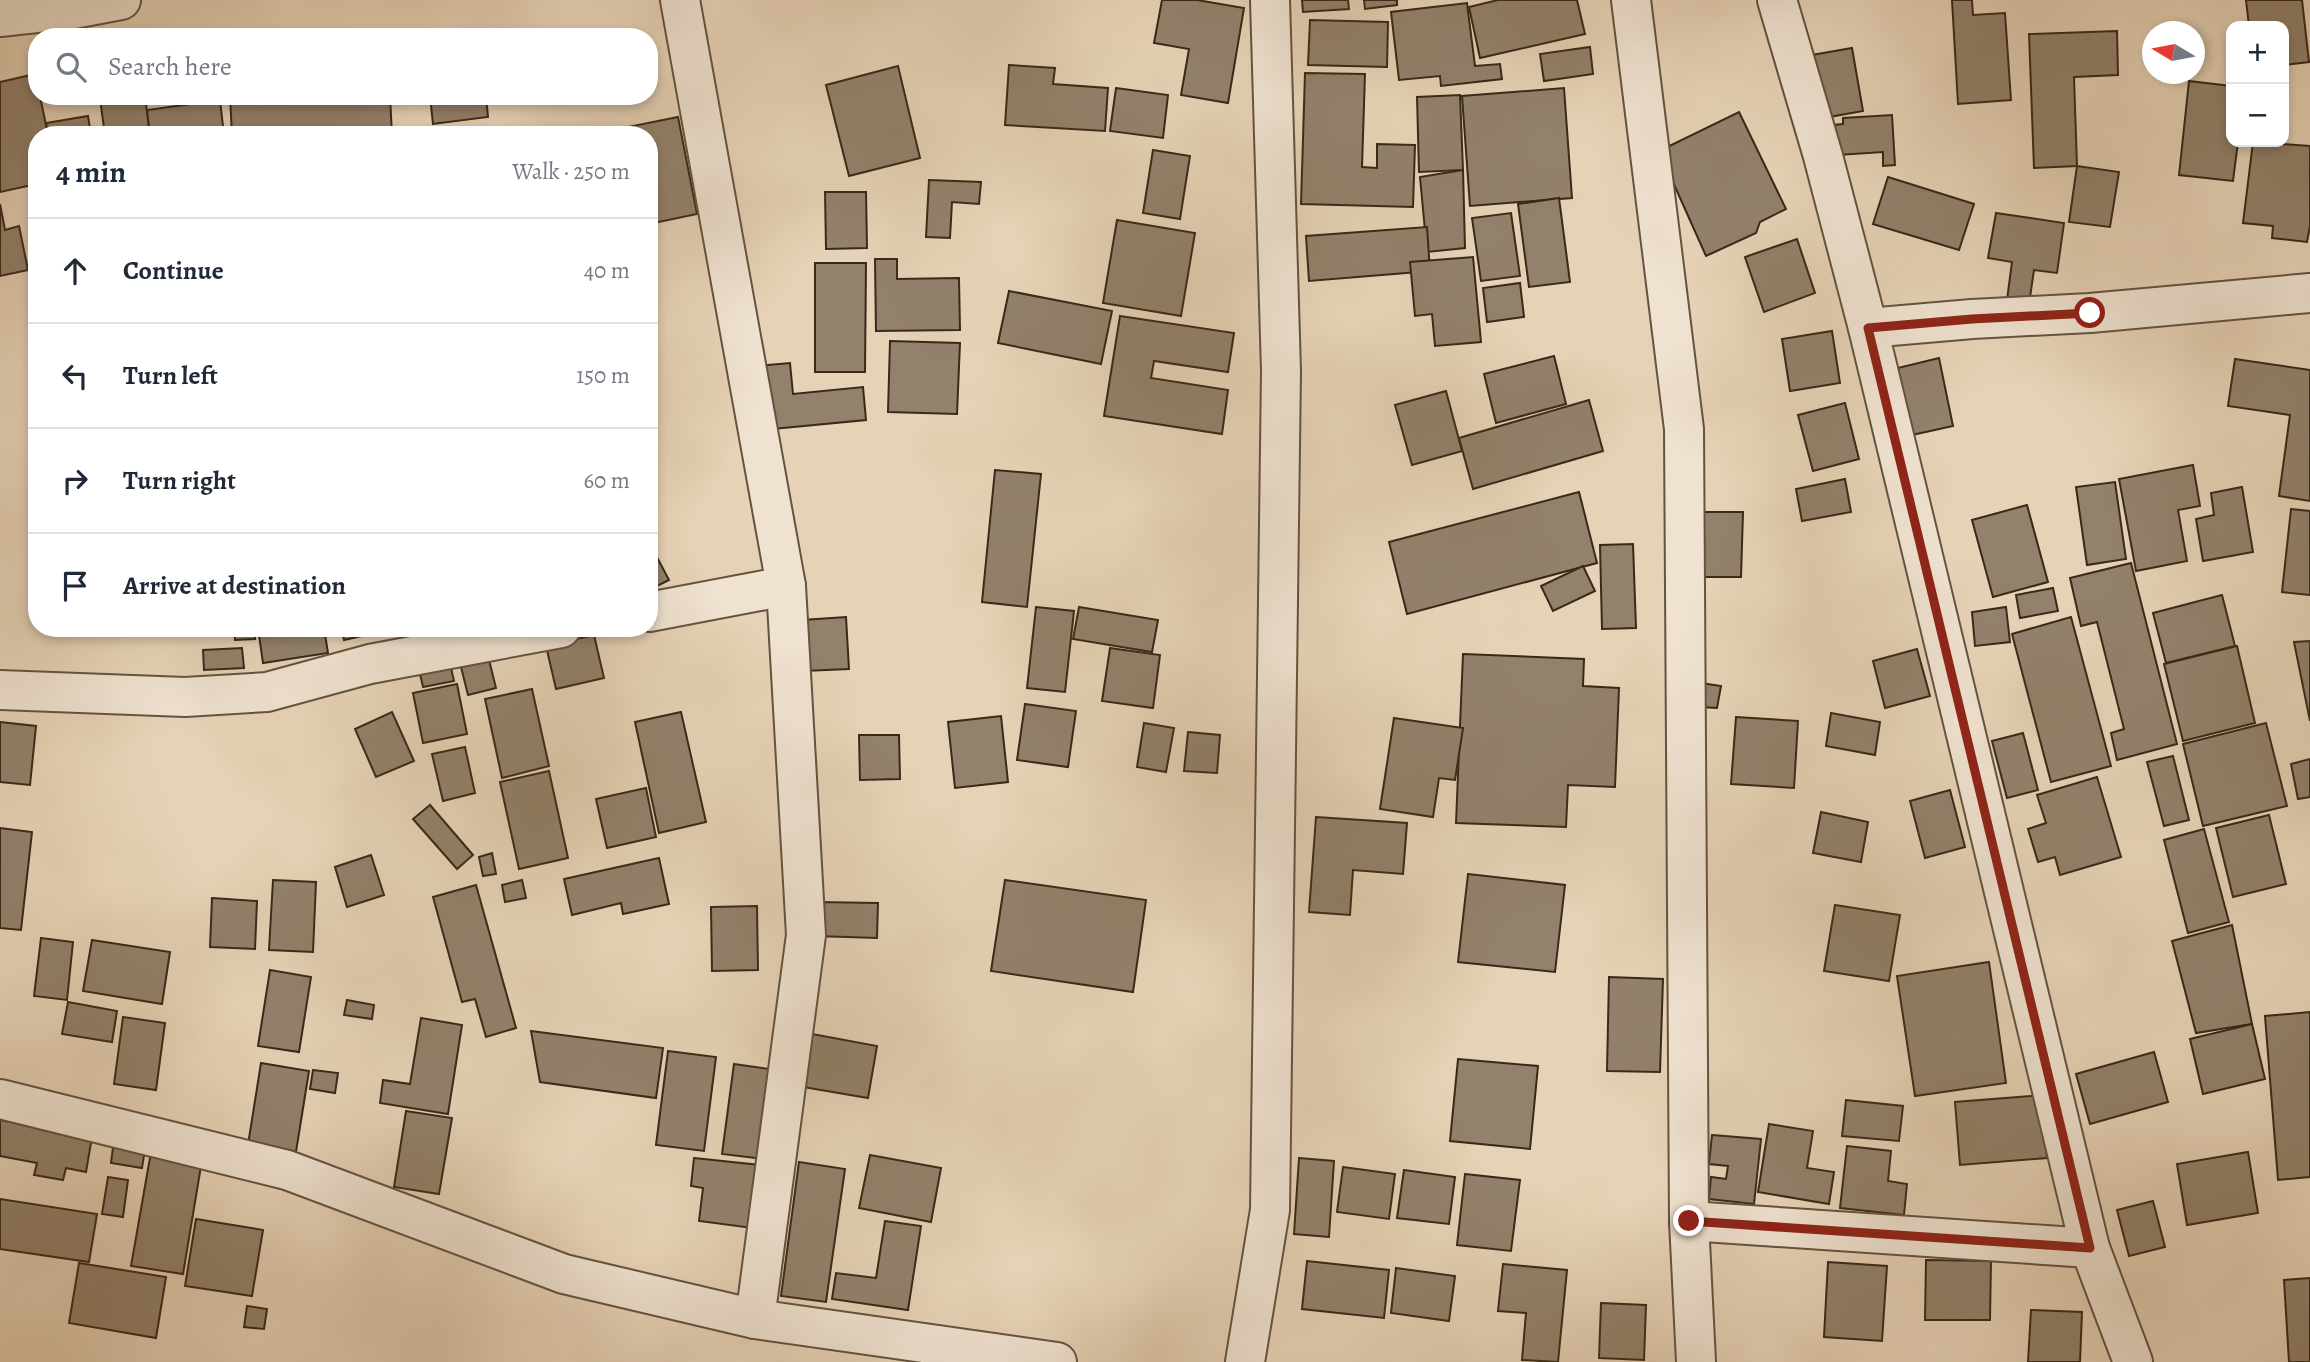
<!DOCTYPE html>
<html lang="en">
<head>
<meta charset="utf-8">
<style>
  body { margin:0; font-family:Alegreya,serif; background:#f2f2f3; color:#1f2937 }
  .controls { position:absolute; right:21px; top:21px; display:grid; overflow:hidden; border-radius:14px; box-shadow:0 4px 10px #0003 }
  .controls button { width:63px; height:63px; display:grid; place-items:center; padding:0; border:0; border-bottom:2px solid #e0e1e3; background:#fff; color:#1f2937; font:35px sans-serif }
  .compass { position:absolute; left:2142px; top:21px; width:63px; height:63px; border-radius:50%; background:#fff; box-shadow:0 4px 10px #0003; rotate:280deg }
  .stop { position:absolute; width:21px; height:21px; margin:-16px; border:5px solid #8f2418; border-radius:50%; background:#fff }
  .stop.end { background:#8f2418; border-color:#fff; box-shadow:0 2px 7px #0008 }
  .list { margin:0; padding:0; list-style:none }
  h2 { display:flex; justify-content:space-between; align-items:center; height:91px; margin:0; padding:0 28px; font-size:30px }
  h2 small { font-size:23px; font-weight:400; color:#747a83 }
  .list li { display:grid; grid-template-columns:46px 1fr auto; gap:21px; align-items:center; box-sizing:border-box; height:105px; padding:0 28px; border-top:2px solid #e0e1e3 }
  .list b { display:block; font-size:26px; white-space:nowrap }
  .list em { font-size:23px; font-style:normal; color:#747a83 }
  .icon { flex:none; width:38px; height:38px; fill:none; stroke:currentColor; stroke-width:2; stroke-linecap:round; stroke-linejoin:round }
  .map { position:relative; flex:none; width:2310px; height:1362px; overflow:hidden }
  .search { position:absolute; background:#fff; box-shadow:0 4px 10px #0003; left:28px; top:28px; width:630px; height:77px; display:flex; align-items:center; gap:18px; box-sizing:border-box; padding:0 24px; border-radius:28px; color:#747a83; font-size:26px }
  .panel { position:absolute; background:#fff; box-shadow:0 4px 10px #0003; left:28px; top:126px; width:630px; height:511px; border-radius:28px }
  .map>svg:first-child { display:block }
</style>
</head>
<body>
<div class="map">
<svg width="2310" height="1362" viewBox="0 0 2310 1362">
  <rect width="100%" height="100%" fill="#e6d2b6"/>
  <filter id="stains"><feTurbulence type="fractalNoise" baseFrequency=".00286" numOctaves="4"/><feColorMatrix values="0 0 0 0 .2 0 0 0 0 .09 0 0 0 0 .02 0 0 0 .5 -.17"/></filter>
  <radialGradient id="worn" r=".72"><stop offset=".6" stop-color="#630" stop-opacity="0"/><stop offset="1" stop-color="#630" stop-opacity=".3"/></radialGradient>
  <g fill="#92816b" stroke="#382919" stroke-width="2">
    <path d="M1162,0h35l47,8 -16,95 -47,-8 8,-46 -35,-6z"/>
    <path d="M1302,0h46l1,9 -46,3z"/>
    <path d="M1364,0h33v5l-32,4z"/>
    <path d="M1498,0h79l8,34 -105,24 -11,-51z"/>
    <path d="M1952,0h20l1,15 32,-2 6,87 -53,4z"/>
    <path d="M2246,0h56l7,62 -25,3v-39h-35z"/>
    <path d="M1467,3l8,63 25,-2 2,15 -61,7 -1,-10 -41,4 -8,-68z"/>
    <path d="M1310,20l78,2 -1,45 -79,-2z"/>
    <path d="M2117,31l1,44 -44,2 3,89 -43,2 -5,-134z"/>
    <path d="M1590,47l3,27 -49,7 -4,-27z"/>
    <path d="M1852,48l11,63 -45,8 -12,-63z"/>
    <path d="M1009,65l46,3 -2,16 55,4 -3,43 -100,-6z"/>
    <path d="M898,66l22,92 -71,18 -23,-91z"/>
    <path d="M1305,73l60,1 -3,93 15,1v-24l38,1 -2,62 -112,-3z"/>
    <path d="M35,74l2,22h3l8,39h-11v49l-37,8v-110z"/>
    <path d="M2189,81l42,5v56h7l-5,39 -54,-6z"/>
    <path d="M1116,88l52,7 -5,43 -53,-7z"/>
    <path d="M1564,88l8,110 -102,8 -8,-110z"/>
    <path d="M1460,95l3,75 -44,2 -2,-75z"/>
    <path d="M120,96h25l5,39h-45l-5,-36z"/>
    <path d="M230,96h160l2,39h-160z"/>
    <path d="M430,96h56l2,21 -55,7z"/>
    <path d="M220,100l4,35h-74l-3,-25z"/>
    <path d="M1739,112l47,97 -26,13 -4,11 -50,23 -47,-105z"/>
    <path d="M1892,115l3,50 -12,1v-14l-60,4 -1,-30 21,-2v-6z"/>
    <path d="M88,116l3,19h-43l-2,-12z"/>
    <path d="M678,117l19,97 -48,10v-89h-19l-2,-8z"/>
    <path d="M2253,142l57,4v80l-3,16 -35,-4 1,-12 -30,-3z"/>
    <path d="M1153,150l37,6 -10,63 -37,-6z"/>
    <path d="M2077,166l42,6 -9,55 -41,-5z"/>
    <path d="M1463,170l2,78 -38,4 -7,-75z"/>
    <path d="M1888,177l86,27 -15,46 -86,-26z"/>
    <path d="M929,180l52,2 -2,22 -27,-2 -2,36 -24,-1z"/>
    <path d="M825,192h41l1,56 -41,1z"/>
    <path d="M1559,198l11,84 -41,5 -11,-83z"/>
    <path d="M0,204l5,26 14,-4 9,44 -28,6z"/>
    <path d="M1511,213l9,63 -39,5 -9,-63z"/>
    <path d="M1996,213l68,10 -7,50 -23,-3 -5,34 -22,-4 5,-38 -24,-4z"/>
    <path d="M1117,220l78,13 -14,83 -78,-13z"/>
    <path d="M1427,227l3,44 -121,10 -3,-45z"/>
    <path d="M1797,239l18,54 -51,19 -19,-55z"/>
    <path d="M1473,257l8,85 -46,4 -3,-32 -17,2 -5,-54z"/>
    <path d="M875,259h22v20l62,-1 1,52 -84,1z"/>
    <path d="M815,263h51l-1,109h-50z"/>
    <path d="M1520,283l4,34 -37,5 -4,-34z"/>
    <path d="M1009,291l103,20 -11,53 -103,-21z"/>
    <path d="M1120,316l114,17 -6,39 -74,-11 -3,17 77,12 -6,44 -118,-18z"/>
    <path d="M1832,331l8,52 -50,8 -8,-52z"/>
    <path d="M890,341l70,2 -3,71 -69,-2z"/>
    <path d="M1554,356l12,48 -70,19 -12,-49z"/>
    <path d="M1939,358l14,68 -41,9 -14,-67z"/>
    <path d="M2235,359l75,11v131l-31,-5 11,-81 -62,-9z"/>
    <path d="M790,363l3,31 70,-7 3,33 -105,10 -5,-64z"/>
    <path d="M1446,391l16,60 -50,14 -17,-60z"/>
    <path d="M1589,400l14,51 -130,38 -14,-51z"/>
    <path d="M1845,403l14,56 -46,12 -15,-56z"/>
    <path d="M2193,465l7,41 -22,4 9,51 -51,10 -17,-92z"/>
    <path d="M995,470l46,4 -14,133 -45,-5z"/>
    <path d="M1845,479l6,33 -49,9 -6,-32z"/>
    <path d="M2115,482l11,77 -39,6 -11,-78z"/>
    <path d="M2242,487l11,65 -50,9 -7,-42 18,-4 -3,-22z"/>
    <path d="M1579,492l18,71 -190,51 -18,-72z"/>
    <path d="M2027,505l21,77 -55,15 -21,-77z"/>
    <path d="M2291,509l19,2v84l-28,-3z"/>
    <path d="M1704,512h39l-2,65h-39z"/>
    <path d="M649,542l20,38 -20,10z"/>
    <path d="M1633,544l3,84 -34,1 -2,-84z"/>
    <path d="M2131,563l46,181 -60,16 -6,-27 13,-4 -27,-107 -16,4 -11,-48z"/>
    <path d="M1583,566l12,25 -42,20 -12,-25z"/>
    <path d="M2053,588l5,23 -38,7 -4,-23z"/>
    <path d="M2222,595l13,51 -69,17 -13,-50z"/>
    <path d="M1036,607l38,4 -9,81 -38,-4z"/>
    <path d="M1079,607l79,13 -6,32 -79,-13z"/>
    <path d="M2006,607l4,35 -35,4 -3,-34z"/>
    <path d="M846,617l3,52 -45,2 -2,-51z"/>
    <path d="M2071,617l40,149 -60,16 -39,-148z"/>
    <path d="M234,628h21v11l-20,1z"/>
    <path d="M258,628h66l4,25 -65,10z"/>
    <path d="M341,628h51l1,1 -49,11z"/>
    <path d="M594,635l10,43 -48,11 -10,-43z"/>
    <path d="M2310,641v80l-16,-79z"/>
    <path d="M2237,646l18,77 -72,18 -19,-77z"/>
    <path d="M242,648l2,20 -40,2 -1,-20z"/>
    <path d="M1110,648l50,7 -7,53 -51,-7z"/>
    <path d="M1917,649l13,47 -45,12 -12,-47z"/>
    <path d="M487,652l9,36 -28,7 -9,-36z"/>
    <path d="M1463,654l121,5 -1,27 36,2 -4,99 -47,-2 -2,42 -110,-4z"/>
    <path d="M451,668l3,13 -31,6 -3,-13z"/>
    <path d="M1701,683l20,3 -4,22 -18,-1z"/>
    <path d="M457,684l10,50 -44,9 -10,-50z"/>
    <path d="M532,689l17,77 -47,12 -17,-79z"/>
    <path d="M1025,704l51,7 -8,56 -51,-7z"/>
    <path d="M392,712l22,49 -38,16 -21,-48z"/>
    <path d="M681,712l25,110 -47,11 -24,-111z"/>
    <path d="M1831,713l49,9 -5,33 -49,-9z"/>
    <path d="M1001,716l7,66 -53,6 -7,-66z"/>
    <path d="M1736,717l62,4 -4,67 -63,-4z"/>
    <path d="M1394,718l69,10 -8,52 -16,-2 -6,39 -53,-8z"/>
    <path d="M0,722l36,4 -6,59 -30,-3z"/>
    <path d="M1144,723l30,5 -8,44 -29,-5z"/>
    <path d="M2266,723l21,83 -84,20 -20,-82z"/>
    <path d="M1188,732l32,3 -3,38 -33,-2z"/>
    <path d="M2023,733l15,57 -31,8 -15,-57z"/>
    <path d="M859,735h40l1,44 -40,1z"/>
    <path d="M465,747l10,46 -32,8 -11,-47z"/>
    <path d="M2173,756l16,64 -25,6 -17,-64z"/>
    <path d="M2310,759v38l-12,2 -7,-35z"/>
    <path d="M549,771l19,87 -49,11 -19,-87z"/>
    <path d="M2097,777l24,80 -61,18 -5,-18 -17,5 -10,-33 18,-6 -9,-28z"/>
    <path d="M646,788l10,49 -49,11 -11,-49z"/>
    <path d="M1950,790l15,57 -40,11 -15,-57z"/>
    <path d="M430,805l43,50 -16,14 -44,-50z"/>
    <path d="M1821,812l47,10 -7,40 -48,-9z"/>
    <path d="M2269,815l17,69 -53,13 -17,-69z"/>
    <path d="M1316,817l91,6 -4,51 -50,-4 -3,45 -41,-3z"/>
    <path d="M0,828l32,4 -11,98 -21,-2z"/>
    <path d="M2204,829l25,93 -41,11 -24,-93z"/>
    <path d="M492,853l4,21 -13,2 -4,-19z"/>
    <path d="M371,855l13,40 -37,12 -12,-40z"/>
    <path d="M659,858l10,46 -46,10 -2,-11 -49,12 -8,-36z"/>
    <path d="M1468,874l97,11 -10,87 -97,-10z"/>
    <path d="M273,880l43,2 -3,70 -44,-2z"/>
    <path d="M522,880l4,18 -21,4 -3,-17z"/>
    <path d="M1005,880l141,20 -13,92 -142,-21z"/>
    <path d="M476,885l40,143 -30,9 -11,-38 -13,3 -29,-105z"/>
    <path d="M212,898l45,3 -2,48 -45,-2z"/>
    <path d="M817,902l61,1 -1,35 -61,-2z"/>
    <path d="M1835,905l65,10 -11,66 -65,-10z"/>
    <path d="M757,906l1,64 -46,1 -1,-64z"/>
    <path d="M2232,925l20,99 -56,9 -24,-92z"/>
    <path d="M41,938l32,4 -6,58 -33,-4z"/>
    <path d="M92,940l78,12 -8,52 -79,-13z"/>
    <path d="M1989,962l17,121 -91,13 -18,-120z"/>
    <path d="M270,970l41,7 -12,75 -41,-6z"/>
    <path d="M1609,977l54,2 -3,93 -53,-1z"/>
    <path d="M347,1000l27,5 -2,14 -28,-4z"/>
    <path d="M68,1002l49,9 -5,31 -50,-8z"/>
    <path d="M2310,1012v165l-32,3 -13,-164z"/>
    <path d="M123,1017l42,6 -9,67 -42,-6z"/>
    <path d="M421,1018l41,7 -14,89 -68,-11 3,-23 27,4z"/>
    <path d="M2252,1024l13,55 -62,15 -13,-55z"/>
    <path d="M531,1031l132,17 -7,50 -116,-16z"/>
    <path d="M812,1034l65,12 -9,52 -65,-11z"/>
    <path d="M668,1051l48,6 -12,94 -48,-6z"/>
    <path d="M2154,1052l14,50 -78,22 -14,-50z"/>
    <path d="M1458,1059l80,7 -8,83 -80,-8z"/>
    <path d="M261,1063l48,8 -14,87 -48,-7z"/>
    <path d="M734,1064l42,6 -12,89 -42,-5z"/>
    <path d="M313,1070l25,3 -3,20 -25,-4z"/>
    <path d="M2043,1095l4,63 -87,7 -5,-63z"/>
    <path d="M1846,1100l57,6 -4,35 -57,-5z"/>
    <path d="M406,1111l46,7 -13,76 -45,-7z"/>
    <path d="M0,1120l92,17 -6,35 -20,-4 -3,12 -29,-5 3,-12 -37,-7z"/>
    <path d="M1769,1124l44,7 -6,37 27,4 -5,32 -71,-12z"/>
    <path d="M115,1132l32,5 -5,31 -31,-5z"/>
    <path d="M1712,1135l49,4 -7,65 -45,-5 2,-22 15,2 2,-13 -19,-2z"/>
    <path d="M1847,1146l44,5 -3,30 19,3 -3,31 -64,-7z"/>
    <path d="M151,1152l51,8 -19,114 -52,-8z"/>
    <path d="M2248,1152l10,61 -71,12 -10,-61z"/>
    <path d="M870,1155l71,13 -10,54 -72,-14z"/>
    <path d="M694,1158l66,7 -8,63 -53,-7 4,-33 -12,-2z"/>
    <path d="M1299,1158l35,3 -5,76 -35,-3z"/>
    <path d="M799,1162l46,7 -19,133 -45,-6z"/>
    <path d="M1343,1167l52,7 -6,45 -52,-7z"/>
    <path d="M1404,1170l51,7 -6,47 -52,-6z"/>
    <path d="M1465,1174l55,6 -9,71 -54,-6z"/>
    <path d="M108,1177l20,3 -5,37 -21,-3z"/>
    <path d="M0,1199l97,15 -8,48 -89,-13z"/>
    <path d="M2153,1201l12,46 -36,9 -12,-46z"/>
    <path d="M196,1219l67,11 -11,66 -67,-10z"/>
    <path d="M885,1221l36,5 -13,84 -76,-11 4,-26 40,5z"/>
    <path d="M1926,1260l65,1 -1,59h-65z"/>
    <path d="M1307,1261l82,9 -5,48 -82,-9z"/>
    <path d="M1828,1262l59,4 -5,75 -58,-4z"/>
    <path d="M79,1263l87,14 -10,61 -87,-15z"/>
    <path d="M1503,1264l64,6 -9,92 -36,-2 4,-47 -28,-2z"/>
    <path d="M1396,1268l59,8 -6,45 -58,-8z"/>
    <path d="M2310,1278v84h-21l-5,-82z"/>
    <path d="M1601,1303l45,2 -2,55 -45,-2z"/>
    <path d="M247,1306l20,3 -3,20 -20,-2z"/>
    <path d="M2031,1310l51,2 -2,50h-52z"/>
  </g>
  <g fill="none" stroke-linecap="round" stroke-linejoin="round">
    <g stroke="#645340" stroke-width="42">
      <g id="street">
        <path d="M680,0l106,586 20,349 -51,384"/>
        <path d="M1631,0l53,429 5,792 7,141"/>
        <path d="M1777,0l46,156 45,172 222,920 43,114"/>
        <path d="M0,17l73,-8 48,-9"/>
        <path d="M1868,328l104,-9 118,-6 220,-20"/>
        <path d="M649,612l137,-26"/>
        <path d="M0,690l185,7 82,-5 103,-28 191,-36"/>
        <path d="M0,1099l287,71 277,104 191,45 302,43"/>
        <path d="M1689,1221l401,27"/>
        <path d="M1245,1362l25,-152 11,-839 -11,-371"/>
      </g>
    </g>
    <use href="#street" stroke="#efe2d0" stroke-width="38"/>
  </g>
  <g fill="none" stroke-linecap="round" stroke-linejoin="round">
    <path stroke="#8f2418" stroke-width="9" d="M1689,1221l401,27 -222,-920 104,-9 118,-6"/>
  </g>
  <rect width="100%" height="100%" filter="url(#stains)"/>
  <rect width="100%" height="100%" fill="url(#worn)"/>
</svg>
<div class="controls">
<button>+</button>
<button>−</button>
</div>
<svg class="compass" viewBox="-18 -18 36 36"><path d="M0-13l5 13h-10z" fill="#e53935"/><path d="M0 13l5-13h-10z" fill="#747a83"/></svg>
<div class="stop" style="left:2090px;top:313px"></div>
<div class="stop end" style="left:1689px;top:1221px"></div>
<div class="search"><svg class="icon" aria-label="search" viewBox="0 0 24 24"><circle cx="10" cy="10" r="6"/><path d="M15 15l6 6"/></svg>Search here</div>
<section class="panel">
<h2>4 min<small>Walk · 250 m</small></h2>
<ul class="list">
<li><svg class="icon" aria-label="ahead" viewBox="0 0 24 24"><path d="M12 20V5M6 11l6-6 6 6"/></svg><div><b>Continue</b></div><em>40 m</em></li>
<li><svg class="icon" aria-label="left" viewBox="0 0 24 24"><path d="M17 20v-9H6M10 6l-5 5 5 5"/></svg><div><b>Turn left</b></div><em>150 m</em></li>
<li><svg class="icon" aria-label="right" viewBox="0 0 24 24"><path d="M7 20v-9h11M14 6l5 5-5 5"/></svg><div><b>Turn right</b></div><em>60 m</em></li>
<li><svg class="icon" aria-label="arrive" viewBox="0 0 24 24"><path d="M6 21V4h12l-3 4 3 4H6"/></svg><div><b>Arrive at destination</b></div></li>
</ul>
</section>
</div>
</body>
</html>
